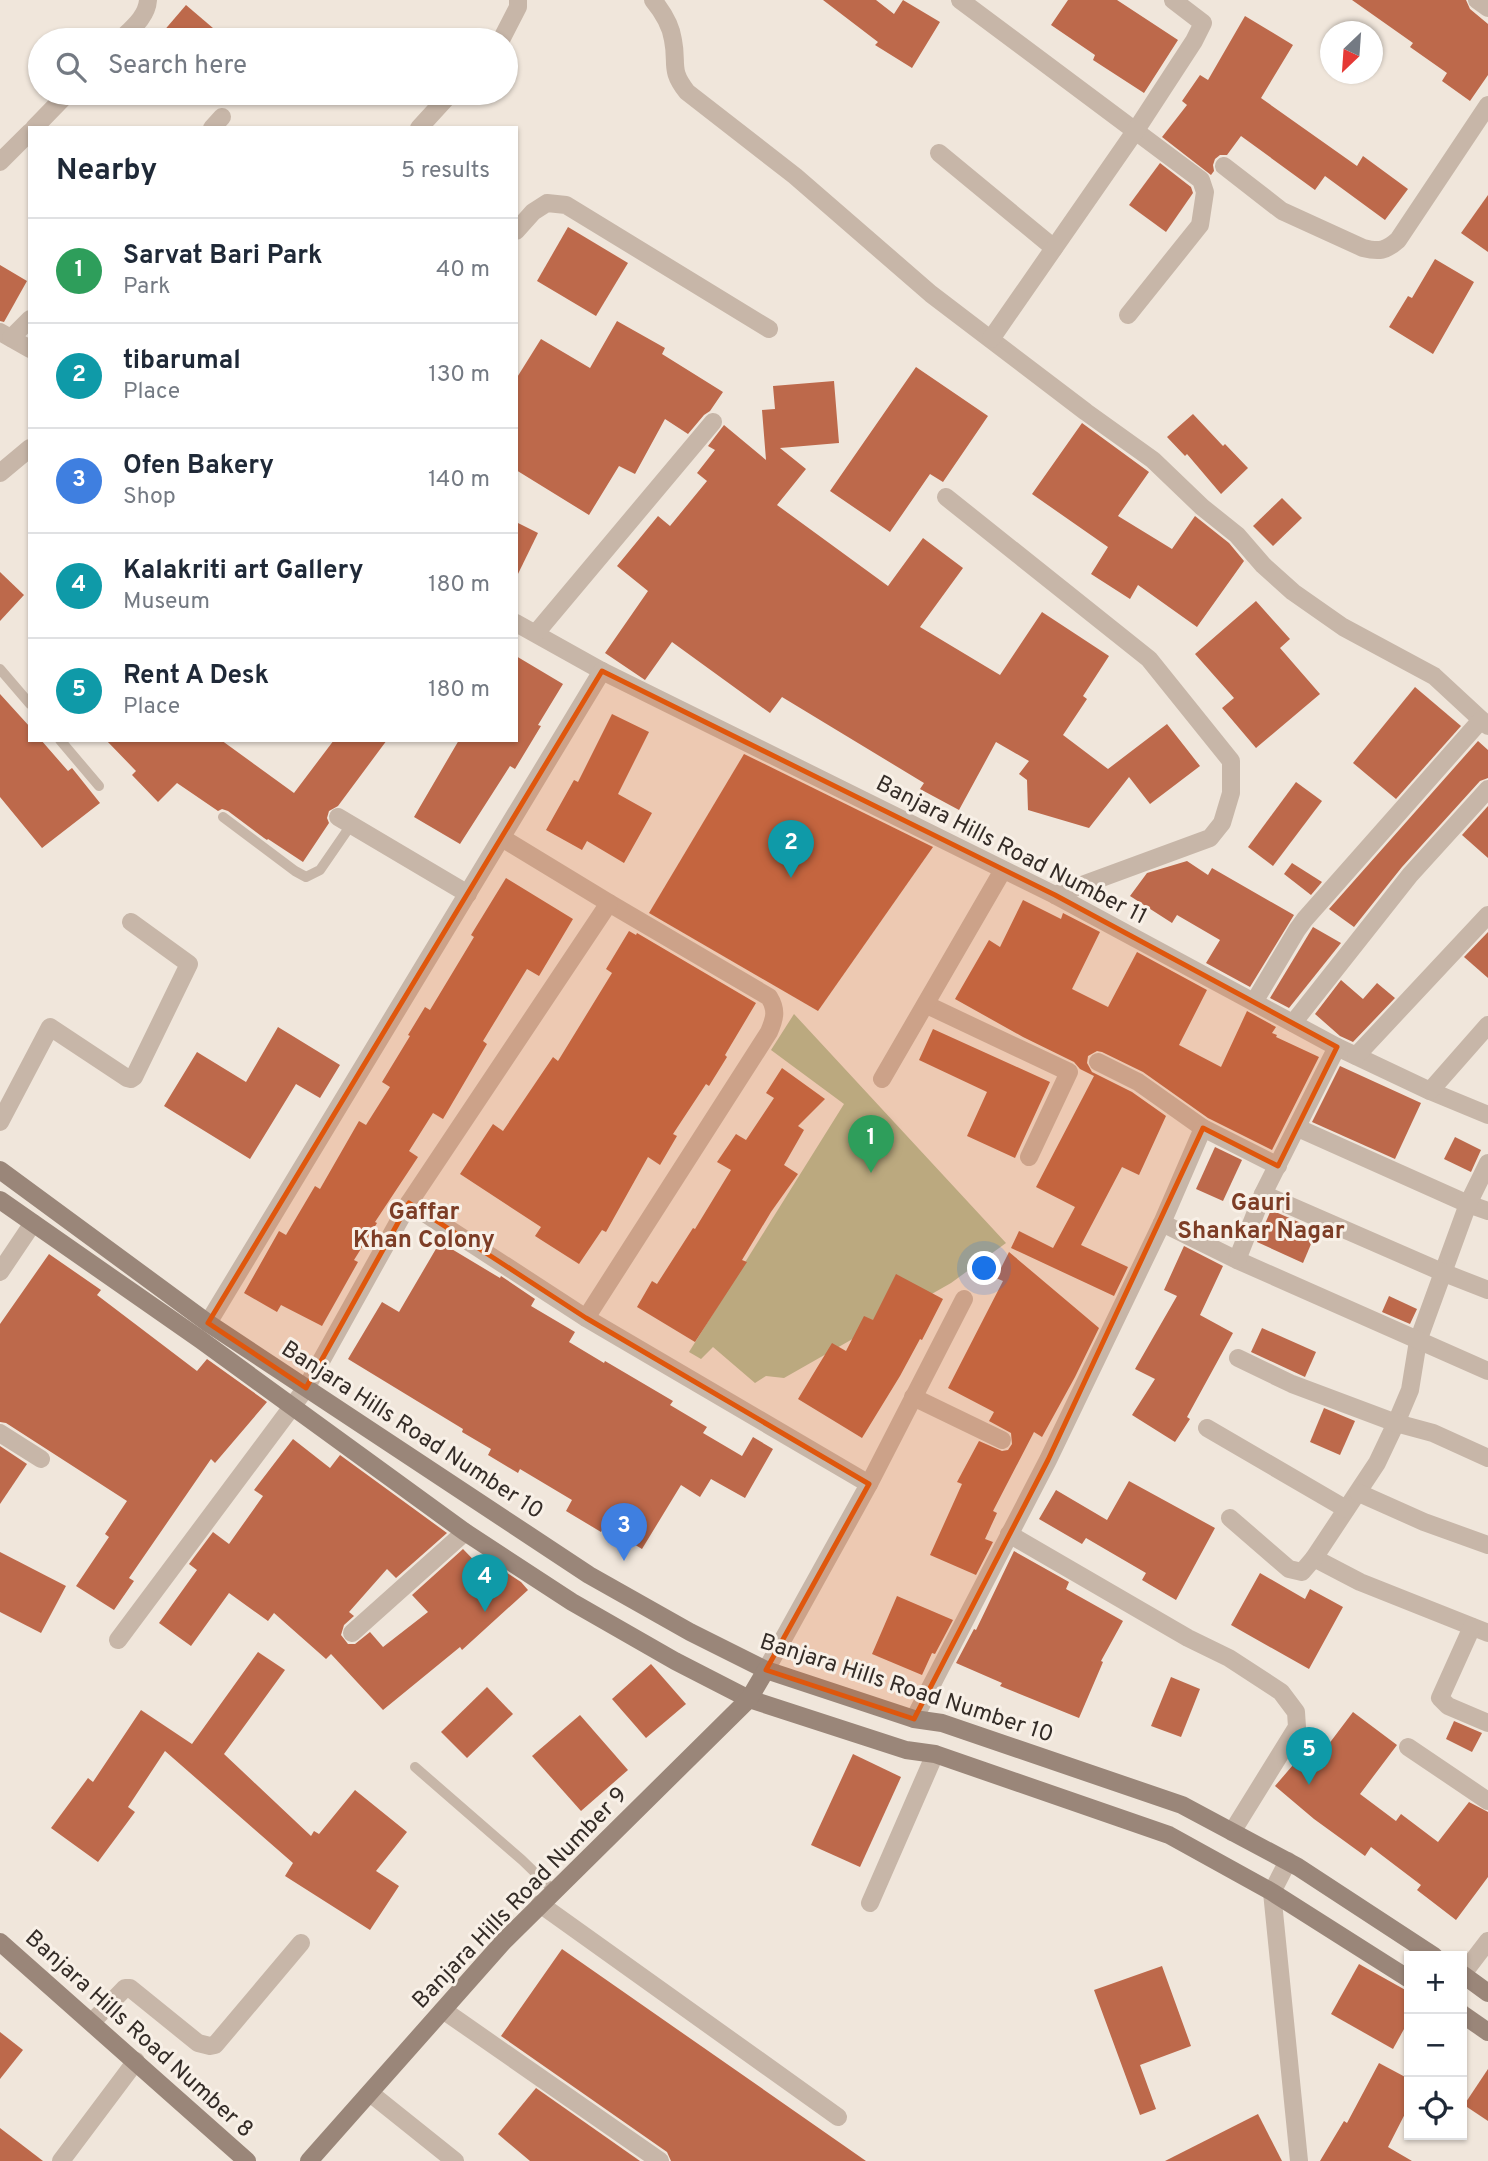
<!DOCTYPE html>
<html lang="en">
<head>
<meta charset="utf-8">
<style>
  body { margin:0; font-family:Overpass,sans-serif; background:#f2f2f3; color:#1f2937 }
  .controls { position:absolute; right:21px; bottom:21px; display:grid; overflow:hidden; border-radius:0px; box-shadow:0 2px 5px #0004 }
  .controls button { width:63px; height:63px; display:grid; place-items:center; padding:0; border:0; border-bottom:2px solid #e0e1e3; background:#fff; color:#1f2937; font:35px sans-serif }
  .compass { position:absolute; left:1320px; top:21px; width:63px; height:63px; border-radius:50%; background:#fff; box-shadow:0 2px 5px #0004; rotate:205deg }
  .you { position:absolute; left:985px; top:1269px; width:24px; height:24px; margin:-18px; border:5px solid #fff; border-radius:50%; background:#1a73e8; box-shadow:0 0 0 10px #1a73e833 }
  .badge { display:grid; place-items:center; width:46px; height:46px; border-radius:50%; background:#204e52; color:#fff; font-size:23px; font-weight:700 }
  .pin { position:absolute; translate:-50% -58px; filter:drop-shadow(0 2px 4px #0008) }
  .pin::after { content:''; position:absolute; top:37px; width:24px; height:21px; background:inherit; clip-path:polygon(0 0,100% 0,50% 100%) }
  .list { margin:0; padding:0; list-style:none }
  h2 { display:flex; justify-content:space-between; align-items:center; height:91px; margin:0; padding:0 28px; font-size:30px }
  h2 small { font-size:23px; font-weight:400; color:#747a83 }
  .list li { display:grid; grid-template-columns:46px 1fr auto; gap:21px; align-items:center; box-sizing:border-box; height:105px; padding:0 28px; border-top:2px solid #e0e1e3 }
  .list b { display:block; font-size:26px; white-space:nowrap }
  .list p { margin:0; font-size:23px; white-space:nowrap; color:#747a83 }
  .list em { font-size:23px; font-style:normal; color:#747a83 }
  .icon { flex:none; width:38px; height:38px; fill:none; stroke:currentColor; stroke-width:2; stroke-linecap:round; stroke-linejoin:round }
  .map { position:relative; flex:none; width:1488px; height:2161px; overflow:hidden }
  .search { position:absolute; background:#fff; box-shadow:0 2px 5px #0004; left:28px; top:28px; width:490px; height:77px; display:flex; align-items:center; gap:18px; box-sizing:border-box; padding:0 24px; border-radius:38px; color:#747a83; font-size:26px }
  .panel { position:absolute; background:#fff; box-shadow:0 2px 5px #0004; left:28px; top:126px; width:490px; height:616px; border-radius:0px }
  .map>svg:first-child { display:block }
</style>
</head>
<body>
<div class="map">
<svg width="1488" height="2161" viewBox="0 0 1488 2161">
  <rect width="100%" height="100%" fill="#f0e6db"/>
  <path fill="#b2be9c" d="M794,1014l212,229 -55,40 -167,95 -18,-2 -11,7 -42,-36 -12,12 -12,-7 155,-248 -73,-54z"/>
  <g fill="#bd694b">
    <path d="M823,0h53l18,14 9,-14 37,22 -28,46 -37,-23 3,-3z"/>
    <path d="M1068,0h49l61,40 -34,53 -51,-33 2,-5 -44,-30z"/>
    <path d="M1352,0h114l4,9 18,15v51l-18,26 -28,-20 5,-8 -37,-26 3,-4z"/>
    <path d="M186,5l41,35h-71z"/>
    <path d="M1245,16l48,29 -32,53 96,68 6,-10 45,33 -23,31 -60,-44 -10,14 -74,-54 -14,19h-7l-5,4 -2,6 1,6 -3,4 -49,-38 25,-32 -5,-4 18,-26 8,5z"/>
    <path d="M1160,163l31,24 2,6 -27,39 -37,-27z"/>
    <path d="M1488,195v57l-27,-19z"/>
    <path d="M568,227l60,36 -32,53 -59,-35z"/>
    <path d="M1435,259l39,23 -41,72 -44,-27 19,-31 4,2z"/>
    <path d="M0,265l27,16 -23,41 -4,-1z"/>
    <path d="M617,321l48,27 -3,6 61,38 -13,19 -6,4 -16,19 -23,-15 -30,55 -16,-8 -30,49 -73,-45v-91l25,-40 49,29z"/>
    <path d="M916,367l72,49 -45,66 -13,-8 -40,58 -60,-41z"/>
    <path d="M834,381l5,62 -59,5 26,21 -29,36 111,81 35,-48 40,30 -43,59 80,48 42,-63 67,44 -26,40 4,3 -24,36 45,34 59,-45 33,42 -50,38 -21,-27 -40,51 -61,-18 -1,-30 -8,-6 10,-13 -33,-19 -37,68 -39,-21 4,-6 -142,-86 -12,16 -98,-71 -27,38 -40,-27 43,-62 -31,-25 41,-50 12,10 37,-45 -10,-8 18,-23 -7,-4 16,-21 42,35 -4,-50 13,-1 -2,-23z"/>
    <path d="M1193,414l30,32 2,-2 23,24 -27,26 -34,-40 -2,2 -18,-19z"/>
    <path d="M1082,423l67,49 -31,44 54,33 23,-33 34,27 15,18 -47,66 -59,-42 -8,14 -39,-25 17,-27 -76,-53z"/>
    <path d="M1282,498l20,20 -29,28 -20,-20z"/>
    <path d="M516,522l22,11 -22,45z"/>
    <path d="M0,572l24,23 -24,26z"/>
    <path d="M1256,601l34,38 -10,9 40,46 -64,54 -34,-40 12,-10 -39,-44z"/>
    <path d="M516,656l47,28 -25,41 3,1 -26,43 -5,-3 -50,78 -46,-27 45,-77h57z"/>
    <path d="M1415,687l46,39 -65,73 -43,-36z"/>
    <path d="M0,694l30,33v13h11l27,31 4,-3 28,35 -58,45 -42,-51z"/>
    <path d="M612,714l37,18 -31,62 34,19 -28,50 -37,-22 -5,9 -36,-20 28,-50 4,2z"/>
    <path d="M106,740h115l73,53 40,-53h53l-49,66 -9,5 -2,7 2,5 -26,39 -35,-23 -1,1 -3,-2 -36,-27 -6,-2 -4,2 -41,-28 -19,19 -26,-27 4,-4z"/>
    <path d="M1478,741l10,9v28l-8,3 -78,86 -48,60 -25,-18z"/>
    <path d="M744,754l189,93 -115,164 -169,-98z"/>
    <path d="M1296,782l26,19 -49,65 -25,-19z"/>
    <path d="M1488,806v52l-26,-23z"/>
    <path d="M1187,861l21,14 4,-7 82,47 -44,72 -44,-24 14,-23 -43,-25 -5,8 -42,-27 17,-23z"/>
    <path d="M1292,863l30,19 -11,13 -27,-21z"/>
    <path d="M506,878l67,41 -34,57 -12,-7 -44,72 4,3 -44,75 -10,-6 -24,38 9,6 -43,65 2,1 -23,37 4,2 -36,64 -41,-21 -4,7 -33,-19 35,-62 7,4 29,-49 5,3 39,-68 7,4 24,-38 -8,-5 28,-46 -2,-1 17,-28 5,3 44,-73 -3,-2z"/>
    <path d="M1023,900l38,19 2,-6 37,19 -28,57 36,18 29,-55 70,38 -28,55 42,22 26,-56 29,16 -4,6 5,2 -1,2 43,20 -47,93 -64,-32 -65,-46 -41,-20 -5,-1 -9,5 -1,7 5,9 40,20 34,24 -27,59 -17,-8 -41,78 47,22 -14,29 -103,-48 8,-17 34,17 22,-41 -39,-20 58,-111 -14,-7 -6,-7 -51,-25 -68,-38 34,-59 11,7z"/>
    <path d="M1313,927l28,16 -52,65 -19,-10z"/>
    <path d="M629,931l7,4 1,-2 119,70 -31,52 2,2 -18,29 -3,-2 -33,50 4,2 -17,29 -12,-8 -42,75 -4,-2 -23,34 -44,-28 6,-9 -81,-53 33,-50 10,7 50,-74 5,4 54,-88 -6,-4z"/>
    <path d="M1488,932v46l-24,-21z"/>
    <path d="M1341,980l22,19 14,-16 18,15 -42,44 -13,-6 -25,-22z"/>
    <path d="M278,1027l62,38 -20,33 -24,-14 -46,75 -86,-53 33,-54 49,30z"/>
    <path d="M933,1029l117,53 -35,76 -48,-22 20,-44 -68,-32z"/>
    <path d="M1340,1066l81,37 -26,56 -83,-37z"/>
    <path d="M782,1068l43,31 -27,27 6,4 -20,35 14,9 -27,38 -29,48 5,2 -52,80 -58,-35 15,-26 5,3 36,-56 2,1 36,-59 -14,-8 19,-28 10,6 28,-42 -8,-5z"/>
    <path d="M1455,1137l26,13 -10,22 -27,-13z"/>
    <path d="M1215,1147l27,13 -19,41 -27,-12z"/>
    <path d="M1271,1210l46,20 -14,33 -46,-21z"/>
    <path d="M440,1242l60,36 1,-2 34,23 -4,7 44,26 -6,10 35,21 1,-2 68,40 -3,4 37,22 -4,6 39,23 11,-19 20,12 -28,49 -34,-19 -11,18 -19,-12 -39,64 -38,-23 -3,6 -35,-21 6,-11 -52,-31 -2,4 -30,-18 3,-6 -29,-17 1,-3 -115,-70 34,-57 17,10z"/>
    <path d="M1184,1246l39,20 -23,49 33,18 -46,84 3,2 -15,23 -43,-27 23,-36 -20,-10 42,-73 -13,-6z"/>
    <path d="M1009,1252l90,76 -24,49 -33,60 -8,-5 -41,79 4,2 -12,26 8,3 -17,33 -46,-20 32,-71 -5,-2 22,-41 23,10 6,-1 4,-6 -1,-11 -22,-12 5,-9 -46,-24 55,-107 -7,-3z"/>
    <path d="M49,1254l52,36 -4,5 100,76 10,-12 60,43 -52,61 -4,-4 -82,119 5,3 -20,29 -38,-24 33,-49 -4,-3 22,-33 -121,-78 -6,-1v-98z"/>
    <path d="M896,1274l47,25 -21,41 -2,-1 -20,37 -38,62 -64,-39 34,-56 14,8 18,-35 9,4z"/>
    <path d="M1389,1296l28,13 -7,15 -28,-12z"/>
    <path d="M1262,1328l54,24 -11,25 -54,-25z"/>
    <path d="M1324,1408l31,13 -15,34 -30,-13z"/>
    <path d="M293,1439l37,29 10,-13 107,78 -51,45 -9,-9 -38,43 5,4 -10,9 -3,10 7,9h7l15,-12 13,15 45,-35 -16,-17 51,-46 28,29 10,-9 20,13 7,8 -66,60 -2,-3 -77,63 -52,-56 -5,5 -52,-46 -6,8 -39,-28 -38,53 -32,-23 38,-53 -8,-6 24,-32 16,12 34,-48 -9,-6z"/>
    <path d="M0,1446l27,18 -27,40z"/>
    <path d="M1129,1481l86,47 -39,72 -34,-20 4,-7 -60,-35 -4,6 -43,-25 17,-29 51,30z"/>
    <path d="M1014,1551l55,31 -3,7 57,32 -22,40 2,1 -24,56 -79,-32 2,-3 -46,-20 18,-34 2,1z"/>
    <path d="M0,1552l66,34 -25,47 -41,-21z"/>
    <path d="M1260,1573l45,26 5,-10 33,18 -34,62 -78,-44z"/>
    <path d="M897,1596l56,24 -18,34 -3,-1 -10,22 -50,-21z"/>
    <path d="M258,1652l27,18 -61,84 87,82 3,-5 5,3 36,-44 52,42 -31,39 23,15 -29,44 -85,-54 8,-13 -128,-112 -37,56 7,5 -37,50 -47,-34 37,-50 5,4 48,-72 51,34z"/>
    <path d="M651,1664l35,40 -40,34 -34,-39z"/>
    <path d="M1171,1677l29,12 -19,48 -30,-11z"/>
    <path d="M487,1687l26,27 -46,44 -26,-26z"/>
    <path d="M1353,1712l44,33 -37,49 36,27 5,-7 37,28 31,-40 19,10v65l-32,43 -39,-30 4,-5 -50,-38 -6,9 -51,-37 -39,-33 30,-35 11,10z"/>
    <path d="M580,1715l48,55 -47,41 -49,-55z"/>
    <path d="M1454,1721l28,12 -10,19 -26,-13z"/>
    <path d="M853,1754l48,23 -41,90 -49,-22z"/>
    <path d="M562,1949l304,212h-195l-4,-9 -166,-116z"/>
    <path d="M1359,1964l50,28v28l-16,29 -62,-35z"/>
    <path d="M1162,1966l29,80 -51,19 16,44 -16,6 -46,-125z"/>
    <path d="M0,2032l23,18 -23,29z"/>
    <path d="M1379,2063l30,16v27l-21,41 24,14h-92l24,-40 3,2z"/>
    <path d="M1488,2069v52l-24,-16z"/>
    <path d="M536,2088l104,73h-110l-32,-27z"/>
    <path d="M1258,2114l24,47h-117z"/>
    <path d="M0,2128l43,33h-43z"/>
  </g>
  <g fill="none" stroke-linecap="round" stroke-linejoin="round">
    <g stroke="#c7b6a8" stroke-width="10">
      <path d="M0,669l30,35"/>
      <path d="M60,740l39,46"/>
      <path d="M223,817l72,54 11,6 14,-7 31,-45"/>
      <path d="M415,1767l107,93 32,31"/>
    </g>
    <g stroke="#c7b6a8" stroke-width="18">
      <path d="M653,0c9,11 18,25 20,40 5,25 -4,29 14,52l108,84 136,118 155,118 67,48 49,47 35,28 26,30 30,27 50,35 91,49 54,50"/>
      <path d="M960,0l241,180 4,12 -5,33 -72,90"/>
      <path d="M1477,0l11,8"/>
      <path d="M120,40c11,-11 27,-23 28,-40"/>
      <path d="M501,40l17,-33v-7"/>
      <path d="M34,128l34,-35"/>
      <path d="M212,128l10,-11"/>
      <path d="M419,128l32,-35"/>
      <path d="M939,153l115,95"/>
      <path d="M0,162l30,-30"/>
      <path d="M1224,166l58,45 81,37c16,4 23,3 35,-8l90,-135"/>
      <path d="M516,231l17,-19 14,-9 19,2 203,124"/>
      <path d="M0,332l30,17"/>
      <path d="M11,338l19,-19"/>
      <path d="M991,339l145,-209 58,-89 9,-18 -30,-23"/>
      <path d="M0,473l30,-25"/>
      <path d="M946,497l203,162 82,102v32l-9,30 -12,15 -155,57"/>
      <path d="M516,623l86,48 453,224 282,152 93,44 58,24"/>
      <path d="M536,633l177,-211"/>
      <path d="M338,817l130,77"/>
      <path d="M502,838l107,65 160,94c8,13 6,21 0,35l-183,286"/>
      <path d="M1254,1002l43,-72 8,-11 176,-199"/>
      <path d="M927,1005l142,67 -40,85"/>
      <path d="M1293,1023l117,-148 78,-86"/>
      <path d="M1356,1056l132,-141"/>
      <path d="M1098,1062l40,20 65,46 75,38"/>
      <path d="M882,1079l121,-209"/>
      <path d="M1430,1091l58,-66"/>
      <path d="M0,1122l50,-95 77,51 4,1 3,-2 55,-113 -58,-42"/>
      <path d="M1298,1128l170,76 20,7"/>
      <path d="M1488,1163l-20,41 -50,137 -8,49 -14,33 -19,40 -63,95 46,24 128,51"/>
      <path d="M1263,1194l179,78 46,18"/>
      <path d="M409,1203l177,115 283,166"/>
      <path d="M1162,1223l75,37 251,111"/>
      <path d="M1237,1260l26,-66 74,-147"/>
      <path d="M0,1272l33,-49"/>
      <path d="M208,1323l394,-652"/>
      <path d="M1238,1358l54,26 104,39 37,10 55,25"/>
      <path d="M913,1397l89,43"/>
      <path d="M1207,1428l139,81"/>
      <path d="M0,1433l41,26"/>
      <path d="M1359,1493l65,29 64,23"/>
      <path d="M1230,1518l59,51 13,3 12,-14"/>
      <path d="M1009,1534l179,104 41,20 52,34 15,20 1,15 -65,105"/>
      <path d="M1472,1627l-32,71 8,8 40,17"/>
      <path d="M352,1633l113,-101"/>
      <path d="M118,1640l188,-252 103,-185 200,-300"/>
      <path d="M766,1670l103,-186 95,-185"/>
      <path d="M914,1719l134,-259 114,-237 41,-95"/>
      <path d="M1408,1747l80,54"/>
      <path d="M1288,1861l-16,31 27,269"/>
      <path d="M870,1903l65,-149"/>
      <path d="M540,1904l298,213"/>
      <path d="M1462,1975l26,-34"/>
      <path d="M443,2010l217,151"/>
      <path d="M92,2022l33,-34h5l68,55 12,3 5,-1 86,-102"/>
      <path d="M370,2093l85,68"/>
      <path d="M61,2161l75,-100"/>
    </g>
    <g stroke="#9a8679" stroke-width="18">
      <path d="M0,1170l208,153 381,252 101,57 76,38 148,49 28,4 240,82 116,62 136,89"/>
      <path d="M0,1200l201,140 264,192 107,70 103,59 74,38 157,51 29,4 234,81 103,57 137,87"/>
      <path d="M0,1942l247,219"/>
      <path d="M1462,1974l26,19"/>
      <path d="M1462,2014l26,18"/>
      <path d="M309,2161l195,-220 245,-242 17,-29"/>
    </g>
  </g>
  <path fill="#df570d" fill-opacity="0.2" stroke="#df570d" stroke-width="5" stroke-linejoin="round" d="M602,671l453,224 282,152 -59,119 -75,-38 -155,332 -134,259 -148,-49 103,-186 -283,-166 -177,-115 -103,185 -98,-65z"/>
  <g text-anchor="middle" stroke-width="6" stroke-linejoin="round" paint-order="stroke">
    <g font-size="23" fill="#342c27" stroke="#f8f0e7">
      <text transform="translate(1012 849) rotate(27)" y="8">Banjara Hills Road Number 11</text>
      <text transform="translate(413 1429) rotate(33)" y="8">Banjara Hills Road Number 10</text>
      <text transform="translate(907 1687) rotate(18)" y="8">Banjara Hills Road Number 10</text>
      <text transform="translate(519 1897) rotate(-46)" y="8">Banjara Hills Road Number 9</text>
      <text transform="translate(140 2033) rotate(42)" y="8">Banjara Hills Road Number 8</text>
    </g>
    <g font-size="24" font-weight="bold" fill="#7d3d26" stroke="#f8f0e7">
      <text x="1261" y="1210">Gauri<tspan x="1261" dy="28">Shankar Nagar</tspan></text>
      <text x="424" y="1219">Gaffar<tspan x="424" dy="28">Khan Colony</tspan></text>
    </g>
  </g>
</svg>
<div class="controls">
<button>+</button>
<button>−</button>
<button><svg class="icon" aria-label="locate" viewBox="0 0 24 24"><circle cx="12" cy="12" r="6"/><path d="M12 2v4M12 18v4M2 12h4M18 12h4"/></svg></button>
</div>
<svg class="compass" viewBox="-18 -18 36 36"><path d="M0-13l5 13h-10z" fill="#e53935"/><path d="M0 13l5-13h-10z" fill="#747a83"/></svg>
<div class="you"></div>
<div class="pin badge" style="left:871px;top:1173px;background:#2e9e5b">1</div>
<div class="pin badge" style="left:791px;top:878px;background:#0f9aa8">2</div>
<div class="pin badge" style="left:624px;top:1561px;background:#3f7fe0">3</div>
<div class="pin badge" style="left:485px;top:1612px;background:#0f9aa8">4</div>
<div class="pin badge" style="left:1309px;top:1785px;background:#0f9aa8">5</div>
<div class="search"><svg class="icon" aria-label="search" viewBox="0 0 24 24"><circle cx="10" cy="10" r="6"/><path d="M15 15l6 6"/></svg>Search here</div>
<section class="panel">
<h2>Nearby<small>5 results</small></h2>
<ul class="list">
<li><span class="badge" style="background:#2e9e5b">1</span><div><b>Sarvat Bari Park</b><p>Park</p></div><em>40 m</em></li>
<li><span class="badge" style="background:#0f9aa8">2</span><div><b>tibarumal</b><p>Place</p></div><em>130 m</em></li>
<li><span class="badge" style="background:#3f7fe0">3</span><div><b>Ofen Bakery</b><p>Shop</p></div><em>140 m</em></li>
<li><span class="badge" style="background:#0f9aa8">4</span><div><b>Kalakriti art Gallery</b><p>Museum</p></div><em>180 m</em></li>
<li><span class="badge" style="background:#0f9aa8">5</span><div><b>Rent A Desk</b><p>Place</p></div><em>180 m</em></li>
</ul>
</section>
</div>
</body>
</html>
